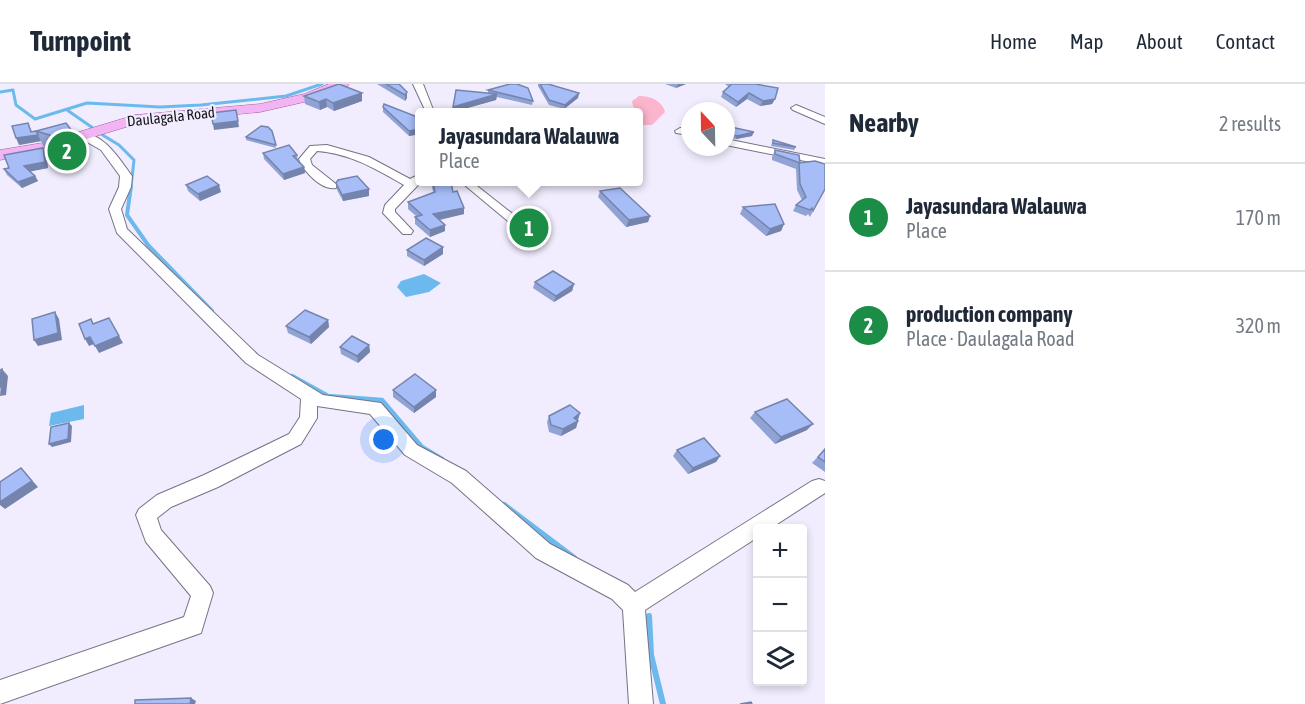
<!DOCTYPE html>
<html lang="en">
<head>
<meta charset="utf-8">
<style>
  body { margin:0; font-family:"Asap Condensed",sans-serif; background:#f6f6f7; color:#1f2937 }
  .controls { position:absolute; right:18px; bottom:18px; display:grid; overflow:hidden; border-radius:6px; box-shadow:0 3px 9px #0003 }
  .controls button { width:54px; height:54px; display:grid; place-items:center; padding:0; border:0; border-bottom:2px solid #e0e1e3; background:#fff; color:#1f2937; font:30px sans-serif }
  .compass { position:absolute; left:681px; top:18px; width:54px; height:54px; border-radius:50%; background:#fff; box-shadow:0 3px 9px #0003; rotate:338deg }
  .you { position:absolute; left:384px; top:356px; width:21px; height:21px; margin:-15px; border:4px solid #fff; border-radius:50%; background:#1a73e8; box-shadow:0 0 0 9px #1a73e833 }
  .badge { display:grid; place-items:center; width:39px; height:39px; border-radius:50%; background:#1b8d47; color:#fff; font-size:20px; font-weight:700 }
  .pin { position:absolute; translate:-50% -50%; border:3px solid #fff; box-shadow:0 2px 6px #0006 }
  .popup { position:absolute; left:415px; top:24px; width:228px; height:78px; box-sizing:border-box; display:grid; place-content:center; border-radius:6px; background:#fff; filter:drop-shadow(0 2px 4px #0005); font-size:20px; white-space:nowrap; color:#747a83 }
  .popup b { font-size:22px; color:#1f2937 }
  .popup::after { content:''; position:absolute; left:50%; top:100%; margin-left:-12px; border:12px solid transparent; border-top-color:#fff }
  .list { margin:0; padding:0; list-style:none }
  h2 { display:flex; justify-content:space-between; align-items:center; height:78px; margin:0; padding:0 24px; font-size:26px }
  h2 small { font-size:20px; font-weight:400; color:#747a83 }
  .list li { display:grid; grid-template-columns:39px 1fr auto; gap:18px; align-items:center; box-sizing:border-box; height:108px; padding:0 24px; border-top:2px solid #e0e1e3 }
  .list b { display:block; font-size:22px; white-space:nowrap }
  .list p { margin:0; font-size:20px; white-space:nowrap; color:#747a83 }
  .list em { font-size:20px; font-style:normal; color:#747a83 }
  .icon { flex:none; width:33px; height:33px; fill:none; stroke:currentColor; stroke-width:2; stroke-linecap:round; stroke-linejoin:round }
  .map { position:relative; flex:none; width:825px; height:620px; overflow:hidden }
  header { display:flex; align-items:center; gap:36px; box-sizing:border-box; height:84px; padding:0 30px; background:#fff; border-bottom:2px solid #e0e1e3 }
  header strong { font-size:28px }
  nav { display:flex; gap:33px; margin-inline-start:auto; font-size:21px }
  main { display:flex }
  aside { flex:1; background:#fff }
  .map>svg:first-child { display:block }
</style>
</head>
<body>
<header>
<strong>Turnpoint</strong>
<nav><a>Home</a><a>Map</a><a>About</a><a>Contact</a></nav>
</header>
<main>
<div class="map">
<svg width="825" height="620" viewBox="0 0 825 620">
  <rect width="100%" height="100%" fill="#f1edfe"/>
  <path fill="#fbb5cd" d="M639,12c11,0 23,4 26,16l-13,13h-13l-1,-13 -5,-6 -1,-5z"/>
  <g fill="#6cbaed">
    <path d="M424,190l17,9 -12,9 -23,5 -9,-10 4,-6z"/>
    <path d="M84,321v14l-35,7 2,-13z"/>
  </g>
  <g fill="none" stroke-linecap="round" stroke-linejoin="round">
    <g stroke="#6cbaed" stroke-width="3">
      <path d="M0,8l13,-2 3,15 19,14 52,-16 73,4 41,-2 85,-9 36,-12"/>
      <path d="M67,26l26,18"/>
      <path d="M101,50l18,11 15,15 -3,27"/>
    </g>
    <path stroke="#6cbaed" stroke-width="4" d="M131,102l-4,29 21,30 64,66"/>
    <path stroke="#6cbaed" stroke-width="4.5" d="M292,292l36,20 54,4 40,47 20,12"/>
    <g stroke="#6cbaed" stroke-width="6">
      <path d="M504,421l70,53"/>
      <path d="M649,532l2,39 12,49"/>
    </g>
    <g stroke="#777284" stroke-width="2">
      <g id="minor">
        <path d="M413,0h10l11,28h-8z"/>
        <path d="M796,21l29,12v7l-32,-14 -2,-2z"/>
        <path d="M680,44l10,1v6l-14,-2 -1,-2z"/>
        <path d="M80,50c23,-3 40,26 52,42l-1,11 -10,22 6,20 131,126 65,40 58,8 36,42 49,26 84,73 78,41 7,7 177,-111 7,-2 6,2v12l-54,35h-13v9l-113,73 8,94h-24l-6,-94 -11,-11 -76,-41 -84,-75 -47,-28 -35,-41 -53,-8v12l-16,26 -83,43 -47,20 -14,11 4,12 49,56 3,7 -12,40 -201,71v-24l184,-63 7,-21 -45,-54 -10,-27 3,-6 18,-14 47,-20 85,-41 11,-17 1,-18 -55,-36 -129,-130 -8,-24 10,-22 1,-11 -19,-26 -21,-12z"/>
        <path d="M726,55l99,20v6l-99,-20z"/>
        <path d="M327,61l42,12 41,22 10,-5 1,8 -26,27v3l18,19 -2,3h-8l-20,-21 2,-8 19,-20c-28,-16 -55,-32 -87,-34l-7,8 2,6 24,19v4c-14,3 -33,-17 -37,-29l11,-13z"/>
        <path d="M461,98h11l47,37 -2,3h-8z"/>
      </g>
    </g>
    <g stroke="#a05ca1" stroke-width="1">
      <path id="primary" d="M329,0h20l-2,3 -34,13 -53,12 -124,12 -86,26 -50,10v-10l42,-7 93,-28 125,-11 44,-10z"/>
    </g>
    <use href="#minor" fill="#fff" fill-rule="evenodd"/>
    <use href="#primary" fill="#f2b4f2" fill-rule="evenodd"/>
  </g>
  <g fill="#90a3d4">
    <path d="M377,0h22l8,14 -2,3z"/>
    <path d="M538,0h10l31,9 -1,5 -14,11 -15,-4 -11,-19z"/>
    <path d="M665,0h21l-10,4z"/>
    <path d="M725,0h30l20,15 -3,5 -12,2 -13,-7 -11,8 -15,-10 2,-5 6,-5z"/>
    <path d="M488,6l45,11 -1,4 -35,-8 -1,3 -43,12v-5l35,-14z"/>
    <path d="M304,12l58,5 -28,10 -7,-4 -7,3 -15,-6z"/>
    <path d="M383,23l37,11v16l-11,2 -26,-24z"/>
    <path d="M66,39l6,8 10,22 -19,6 -16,-6 -6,-12 -22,4 12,-16 1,3z"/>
    <path d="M726,42l26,10 -16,3 -10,-2z"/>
    <path d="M272,47l4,17 -30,-8v-3z"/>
    <path d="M773,56l23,7 -2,3 -23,-4z"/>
    <path d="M775,66l25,13 13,48 -3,6 -2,-3 -2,2 -13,-5 3,-6 6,-5 -5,-10 -1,-21 -24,-9v-3z"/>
    <path d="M46,69l2,15 -18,3 5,5 3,5 -16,7 -15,-13 -3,-6z"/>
    <path d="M263,69l34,2 1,5 6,7 1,6 -21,7 -20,-21z"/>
    <path d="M431,98h20l2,10 11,22 -24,6 5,11 -15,6 -15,-13v-7l1,-1 -8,-7v-7l25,-10z"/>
    <path d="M336,99l33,13 -26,5 -6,-11z"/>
    <path d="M186,101l35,7 -21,9 -12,-10z"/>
    <path d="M600,107l50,25 -2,6 -22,5 -28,-30z"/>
    <path d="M743,123l41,17 -3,7 -15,5 -26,-22z"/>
    <path d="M443,163v7l-19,12 -17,-10v-6z"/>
    <path d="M535,198l39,2 -2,7 -18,11 -21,-14z"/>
    <path d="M328,236l1,7 -18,17 -23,-11 -2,-7z"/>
    <path d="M369,261l1,7 -12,11 -17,-9 -1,-7z"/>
    <path d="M393,306h43v7l-22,16 -21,-16z"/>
    <path d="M755,328l52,18 -32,14 -25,-26z"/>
    <path d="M580,329l-3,7 1,1 -2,7 -15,8 -12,-4 -2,-10 2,-6z"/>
    <path d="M825,365v23l-13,-9z"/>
    <path d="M677,366l43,6 -4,6 -28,12 -15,-18z"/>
  </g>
  <g fill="#7584ad">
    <path d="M678,0h8l-10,4z"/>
    <path d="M407,8v6l-2,3v-6z"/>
    <path d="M362,9v8l-28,10 -1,-8z"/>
    <path d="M579,9l-1,5 -14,11 1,-4z"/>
    <path d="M749,9l-2,6 -11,8 2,-5z"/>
    <path d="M497,10l-1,6 -43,12v-5z"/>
    <path d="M326,15l1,8 -7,3 -1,-8z"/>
    <path d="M775,15l-3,5 -12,2 3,-5z"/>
    <path d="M238,37l1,6 -25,3 -1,-6z"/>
    <path d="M28,39l5,12h5l3,6 -22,4 -3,-7 15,-6z"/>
    <path d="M420,45v5l-11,2v-5z"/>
    <path d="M72,47l10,22 -19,6 -10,-23z"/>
    <path d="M754,48l-2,4 -16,3 1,-3z"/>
    <path d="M43,64l3,5 2,15 -20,4 -4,-6z"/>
    <path d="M304,83l1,6 -21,7 -1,-6z"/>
    <path d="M35,92l3,5 -16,7 -4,-6z"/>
    <path d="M219,101l2,7 -21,9 -2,-7z"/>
    <path d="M369,105v7l-26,5 -1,-6z"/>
    <path d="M464,124v6l-31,7v-7z"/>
    <path d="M650,132l-2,6 -22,5 3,-7z"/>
    <path d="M784,140l-3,7 -15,5 4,-7z"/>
    <path d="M445,141v6l-15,6v-7z"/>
    <path d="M443,163v7l-19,12v-6z"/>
    <path d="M574,200l-2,7 -18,11 2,-6z"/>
    <path d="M55,228l4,7 3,21 -24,6 -4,-6z"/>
    <path d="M328,236l1,7 -18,17 -2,-7z"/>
    <path d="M119,252l4,7 -24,10 -4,-7z"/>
    <path d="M90,253l4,7 -5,2 -4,-7z"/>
    <path d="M369,261l1,7 -12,11 -1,-7z"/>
    <path d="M2,285l6,7 -2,19 -6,1z"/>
    <path d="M436,306v7l-22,16v-6z"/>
    <path d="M580,329l-2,7 -6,4 2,-6z"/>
    <path d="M578,337l-2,7 -15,8 2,-7z"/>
    <path d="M69,339l3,3 -1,16 -19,5 -3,-3z"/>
    <path d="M813,340l-6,6 -32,14 6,-7z"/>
    <path d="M720,372l-4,6 -28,12 5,-6z"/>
    <path d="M21,384l17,19 -33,22 -5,-4v-3z"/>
    <path d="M191,614l5,3 -1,3h-5z"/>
  </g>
  <g fill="#a7bdf7" stroke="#7584ad" stroke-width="1.5">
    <path d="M339,0l23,9 -29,10 -7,-4 -7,3 -15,-6z"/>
    <path d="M386,0h13l8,8 -2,3z"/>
    <path d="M510,0h7l11,4 5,13 -45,-11z"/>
    <path d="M540,0h8l31,9 -14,12 -16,-5z"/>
    <path d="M732,0h23l23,4 -3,11 -12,2 -14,-8 -11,9 -15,-10z"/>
    <path d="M456,6l41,4 -44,13z"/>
    <path d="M384,20l36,14v11l-11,2 -26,-24z"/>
    <path d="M236,26l2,11 -25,3 -2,-11z"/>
    <path d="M28,39l3,9 5,-1 2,4 -22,3 -4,-12z"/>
    <path d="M66,39l6,8 -19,5 -17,-5z"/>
    <path d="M261,42l7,1 4,4 4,14 -30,-8z"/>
    <path d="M726,42l28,6 -17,4 -9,-2 -2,3z"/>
    <path d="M773,56l23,7 -23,-4z"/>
    <path d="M289,61l8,10 -4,1 11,11 -21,7 -20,-21z"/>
    <path d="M43,64l2,14 -21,4 11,10 -17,6 -14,-13 5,-1 -5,-13z"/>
    <path d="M775,66l24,5 1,8 -25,-9z"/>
    <path d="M815,77l10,3v25l-12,22 -1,-3 -2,2 -14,-5 10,-8 -6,-13 -1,-21z"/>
    <path d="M207,92l12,9 -21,9 -12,-9z"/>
    <path d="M357,92l12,13 -27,6 -6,-12 2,-3z"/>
    <path d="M433,98h18l2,10 4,-1 7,17 -31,6 12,11 -15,5 -15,-13 7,-2 -14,-13 27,-10z"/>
    <path d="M620,104l30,28 -21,4 -29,-29z"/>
    <path d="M775,120l9,20 -14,5 -27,-22z"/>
    <path d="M426,154l17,9 -19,13 -17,-10z"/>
    <path d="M553,187l21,13 -18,12 -21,-14z"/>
    <path d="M305,226l23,10 -19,17 -23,-11z"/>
    <path d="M55,228l3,21 -24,7 -2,-21z"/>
    <path d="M109,234l10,18 -24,10 -5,-9 -5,2 -6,-15 12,-5 2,5z"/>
    <path d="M352,252l17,9 -12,11 -17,-9z"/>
    <path d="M2,285l-2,19v-18z"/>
    <path d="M415,290l21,16 -22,17 -21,-17z"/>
    <path d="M787,315l26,25 -32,13 -26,-25z"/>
    <path d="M570,321l10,8 -6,5 4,3 -15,8 -12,-4 -2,-9z"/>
    <path d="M69,339l-1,16 -19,5 2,-17z"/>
    <path d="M704,354l16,18 -27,12 -16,-18z"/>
    <path d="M825,365v13l-7,-5z"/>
    <path d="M21,384l11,13 -32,21v-20z"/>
    <path d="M191,614l-1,6h-55v-4z"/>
    <path d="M751,618l1,2h-12z"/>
  </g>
  <g text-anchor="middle" stroke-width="4.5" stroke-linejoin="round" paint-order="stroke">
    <g font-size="15" fill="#17151c" stroke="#f1edfe">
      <text transform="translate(171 33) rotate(-6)" y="5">Daulagala Road</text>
    </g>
  </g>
</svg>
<div class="controls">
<button>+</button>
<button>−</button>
<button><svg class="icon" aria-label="layers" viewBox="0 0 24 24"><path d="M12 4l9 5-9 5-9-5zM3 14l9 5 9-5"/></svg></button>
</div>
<svg class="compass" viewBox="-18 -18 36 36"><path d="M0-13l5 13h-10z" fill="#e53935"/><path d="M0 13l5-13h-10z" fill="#747a83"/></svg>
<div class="you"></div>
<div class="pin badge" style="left:529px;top:144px">1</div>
<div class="popup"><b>Jayasundara Walauwa</b>Place</div>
<div class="pin badge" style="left:67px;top:67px">2</div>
</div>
<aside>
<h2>Nearby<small>2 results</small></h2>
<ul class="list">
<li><span class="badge">1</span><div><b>Jayasundara Walauwa</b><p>Place</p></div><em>170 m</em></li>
<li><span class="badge">2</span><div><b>production company</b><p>Place · Daulagala Road</p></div><em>320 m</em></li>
</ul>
</aside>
</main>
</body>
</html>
